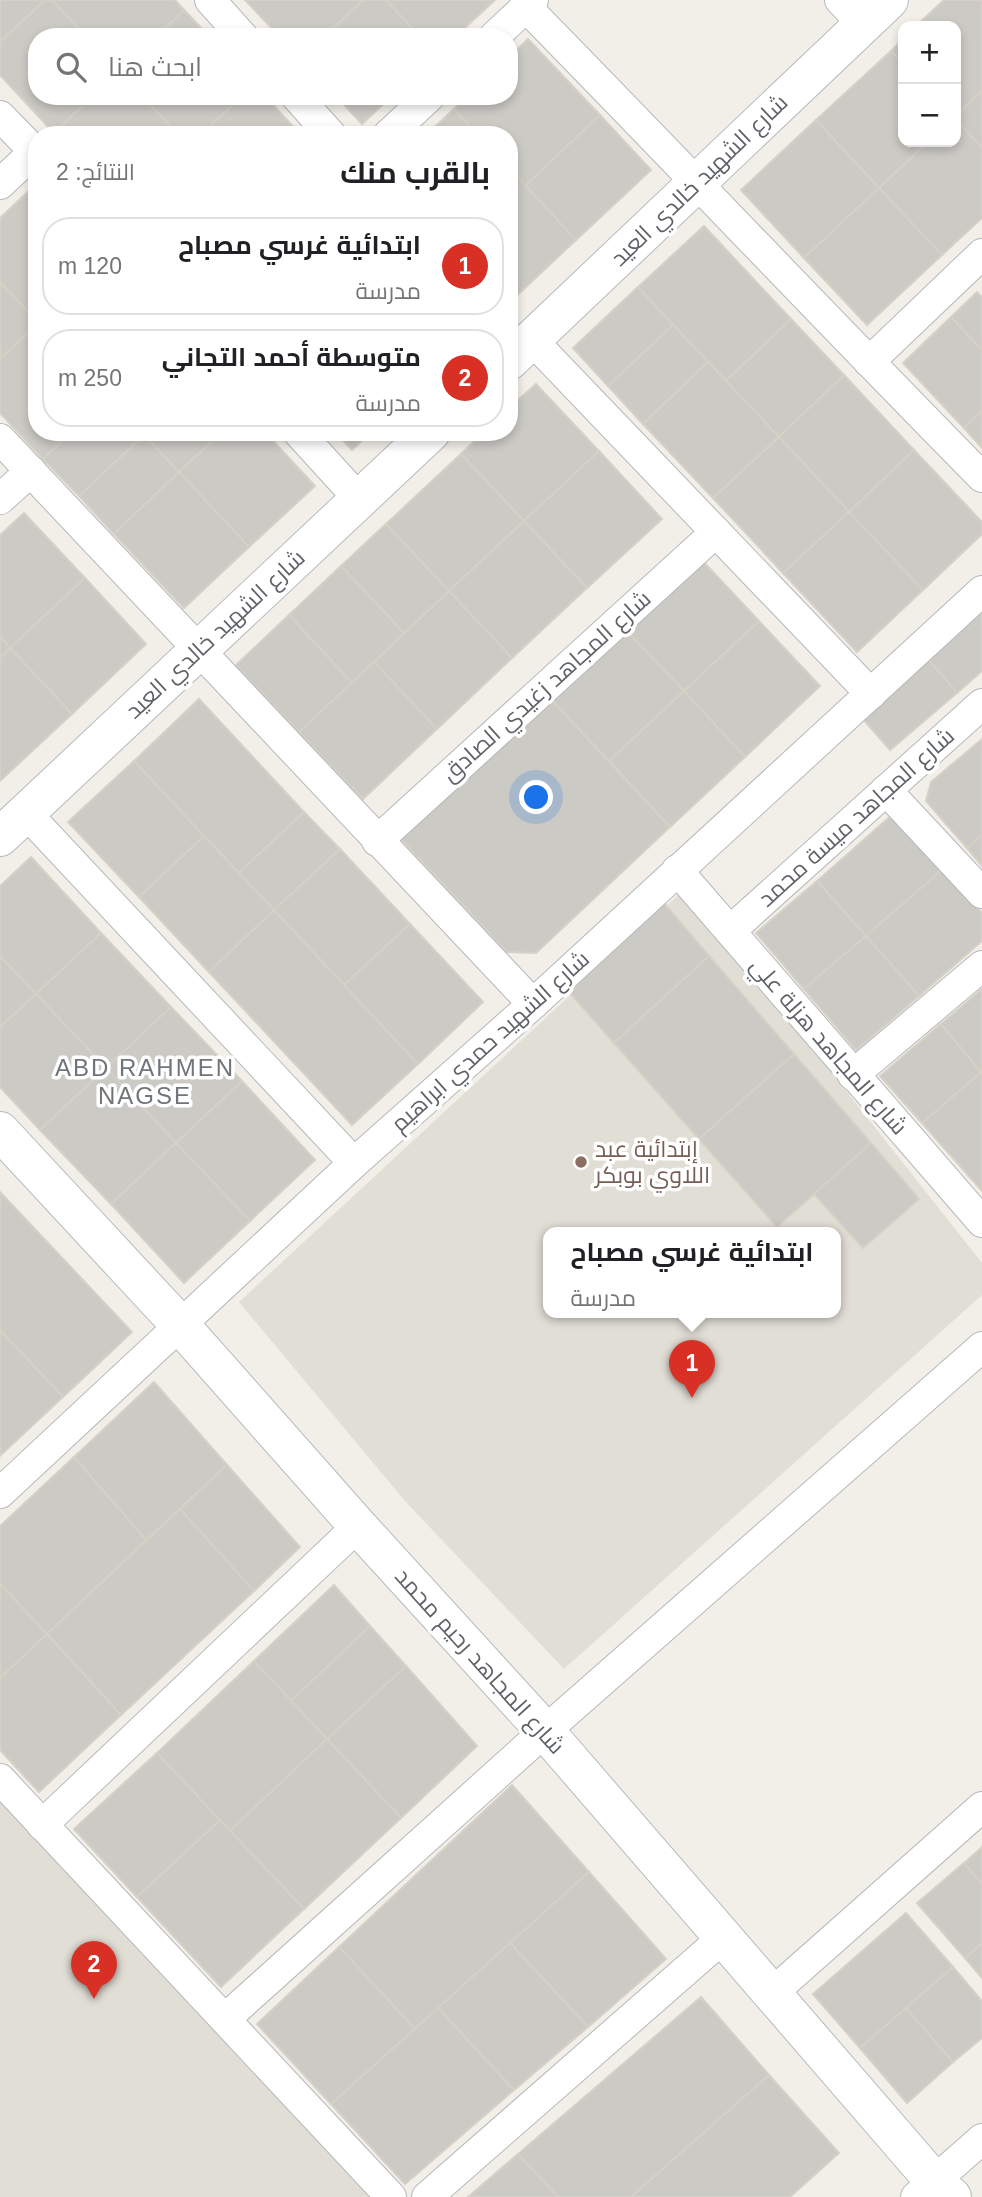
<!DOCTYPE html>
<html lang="ar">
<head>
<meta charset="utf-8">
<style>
  body { margin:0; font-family:Arial,Cairo,sans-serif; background:#f2f2f2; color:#202124; direction:rtl }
  .controls { position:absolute; right:21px; top:21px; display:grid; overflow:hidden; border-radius:14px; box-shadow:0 4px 10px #0003 }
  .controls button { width:63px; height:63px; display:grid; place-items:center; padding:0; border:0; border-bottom:2px solid #e0e0e0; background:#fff; color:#202124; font:35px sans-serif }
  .you { position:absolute; left:537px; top:798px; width:24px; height:24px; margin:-18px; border:5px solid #fff; border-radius:50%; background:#1a73e8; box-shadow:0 0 0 10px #1a73e833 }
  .badge { display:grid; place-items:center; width:46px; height:46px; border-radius:50%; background:#d93025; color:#fff; font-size:23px; font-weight:700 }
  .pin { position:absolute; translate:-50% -58px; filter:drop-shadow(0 2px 4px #0008) }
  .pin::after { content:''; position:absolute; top:37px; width:24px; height:21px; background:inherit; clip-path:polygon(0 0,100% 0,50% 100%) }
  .popup { position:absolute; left:543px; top:1227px; width:298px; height:91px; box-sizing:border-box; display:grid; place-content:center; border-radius:14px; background:#fff; filter:drop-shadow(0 2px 5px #0005); font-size:23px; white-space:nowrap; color:#757577 }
  .popup b { font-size:26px; color:#202124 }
  .popup::after { content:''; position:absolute; left:50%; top:100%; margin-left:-14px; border:14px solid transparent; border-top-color:#fff }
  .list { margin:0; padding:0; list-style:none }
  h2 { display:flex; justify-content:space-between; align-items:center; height:91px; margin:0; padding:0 28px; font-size:30px }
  h2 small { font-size:23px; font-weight:400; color:#757577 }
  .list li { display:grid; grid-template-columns:46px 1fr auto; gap:21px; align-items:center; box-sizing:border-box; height:98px; margin:0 14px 14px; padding:0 14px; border:2px solid #e0e0e0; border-radius:28px }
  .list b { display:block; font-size:26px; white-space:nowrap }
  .list p { margin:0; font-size:23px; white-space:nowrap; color:#757577 }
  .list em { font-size:23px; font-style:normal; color:#757577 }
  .icon { flex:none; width:38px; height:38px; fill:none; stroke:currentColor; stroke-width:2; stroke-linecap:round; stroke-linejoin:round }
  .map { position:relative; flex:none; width:982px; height:2197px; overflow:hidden; direction:ltr }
  .search { position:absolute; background:#fff; box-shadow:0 4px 10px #0003; left:28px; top:28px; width:490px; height:77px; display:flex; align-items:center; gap:18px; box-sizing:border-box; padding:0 24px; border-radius:28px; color:#757577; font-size:26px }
  .panel { position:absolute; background:#fff; box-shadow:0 4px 10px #0003; left:28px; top:126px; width:490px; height:315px; border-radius:28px; direction:rtl }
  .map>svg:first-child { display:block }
</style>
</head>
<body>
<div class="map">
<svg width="982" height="2197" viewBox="0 0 982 2197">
  <rect width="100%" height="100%" fill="#f1efe8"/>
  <g fill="#e1ded6" fill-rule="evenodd">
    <path d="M686,888l296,375v32l-418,374 -159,-168 -166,-199zM548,1232h288v80h-288z"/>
    <path d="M0,1801l376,396h-376z"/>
  </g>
  <g fill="#cccac5" stroke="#d6d1c6" stroke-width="2">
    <path d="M0,0h45l-45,42z"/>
    <path d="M45,0h7l35,37h-50v59h56l-39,37 -54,-58v-33z"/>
    <path d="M52,0h123l9,10 -28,27h-69z"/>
    <path d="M245,0h118l-39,37h-44z"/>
    <path d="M363,0h23l35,37h-97z"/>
    <path d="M386,0h109l-40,37h-34z"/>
    <path d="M944,0h38v91l-26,25v-90h-40z"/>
    <path d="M184,10l26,27h-54z"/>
    <path d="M528,39l72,76 -75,71 -16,-17v-34h-31l-24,-26 13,-13h42v-39z"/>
    <path d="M903,39v25l-12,-13z"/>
    <path d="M891,51l12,13v78h25l-49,46 -63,-68z"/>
    <path d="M982,91v57l-26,-28v-4z"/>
    <path d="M93,96h49l37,39h-124l-1,-2z"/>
    <path d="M142,96h100l-41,39h-22z"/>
    <path d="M242,96h23l36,39h-100z"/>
    <path d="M336,96h56l-30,28z"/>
    <path d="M454,109l24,26h-52z"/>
    <path d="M600,115l51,55 -75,70 -51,-54z"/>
    <path d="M816,120l63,68 -75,70 -63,-68z"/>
    <path d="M956,120l26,28v70l-40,37 -63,-67 49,-46h28z"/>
    <path d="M515,174l61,66 -67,63v-123z"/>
    <path d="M34,186l3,4v131l-37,-39v-64z"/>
    <path d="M879,188l63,67 -75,70 -63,-67z"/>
    <path d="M704,226l87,93 -65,62 -88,-94z"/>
    <path d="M0,282l37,39v4l-37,34z"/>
    <path d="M638,287l35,38 -65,61 -35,-38z"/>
    <path d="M977,292l5,5v53l-31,-33z"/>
    <path d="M951,317l31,33v61l-18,17 -61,-65z"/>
    <path d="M791,319l53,56 -65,62 -53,-56z"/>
    <path d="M37,325v107h35l-29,27 -43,-46v-54z"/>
    <path d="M673,325l35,37 -65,62 -35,-38z"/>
    <path d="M708,362l71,75 -66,61 -70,-74z"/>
    <path d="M844,375l70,75 -65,62 -70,-75z"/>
    <path d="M536,384l63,67 -75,70 -63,-67 23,-22h25v-24z"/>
    <path d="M982,411v37l-18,-20z"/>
    <path d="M72,432h69l3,3 -65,61 -36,-37z"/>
    <path d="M141,432h81l-43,40z"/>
    <path d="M222,432h43l50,54 -66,61 -70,-75z"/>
    <path d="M335,432h36l-19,18z"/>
    <path d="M144,435l35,37 -65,62 -35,-38z"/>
    <path d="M779,437l70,75 -66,61 -70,-75z"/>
    <path d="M914,450l68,72v12l-59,56 -74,-78z"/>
    <path d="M599,451l63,68 -75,69 -63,-67z"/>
    <path d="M461,454l63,67 -75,70 -63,-67z"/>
    <path d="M179,472l70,75 -65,61 -70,-74z"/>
    <path d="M849,512l74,78 -66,62 -74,-79z"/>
    <path d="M24,513l61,65 -75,70 -10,-11v-102z"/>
    <path d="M524,521l63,67 -75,70 -63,-67z"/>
    <path d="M386,524l63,67 -45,42 -63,-67z"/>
    <path d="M697,555l62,66 -75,70 -62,-65z"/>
    <path d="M341,566l63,67 -52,50 -63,-68z"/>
    <path d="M85,578l61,66 -74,70 -62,-66z"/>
    <path d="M449,591l63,67 -75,71 -63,-67z"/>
    <path d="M982,604v67l-25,22 -31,-36z"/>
    <path d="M289,615l63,68 -53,49 -63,-67z"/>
    <path d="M759,621l61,65 -75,71 -61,-66z"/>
    <path d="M622,626l62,65 -75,70 -61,-65z"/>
    <path d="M0,637l10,11 -10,10z"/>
    <path d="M10,648l62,66 -72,67v-123z"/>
    <path d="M926,657l31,36 -67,57 -28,-32z"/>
    <path d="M374,662l63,67 -74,70 -64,-67z"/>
    <path d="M684,691l61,66 -75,70 -61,-66z"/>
    <path d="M548,696l122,131 -134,126 -29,-1 -109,-116z"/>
    <path d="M199,699l105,113 -65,61 -105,-112z"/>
    <path d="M982,739v96l-15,13 -41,-47 5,-19z"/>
    <path d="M134,761l70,75 -65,61 -71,-75z"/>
    <path d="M304,812l36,37 -66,61 -35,-37z"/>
    <path d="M892,815l52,53 -78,68 -49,-55z"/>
    <path d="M982,835v31l-15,-18z"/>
    <path d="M204,836l70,74 -65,62 -70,-75z"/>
    <path d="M340,849l70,75 -66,61 -70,-75z"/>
    <path d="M31,857l70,76 -65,61 -36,-38v-70z"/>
    <path d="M944,868l38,45v28l-63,55 -53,-60z"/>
    <path d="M817,881l49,55 -62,53 -48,-56z"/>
    <path d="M664,903l45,53 -95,87 -45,-51z"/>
    <path d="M274,910l144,154 -66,61 -143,-153z"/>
    <path d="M410,924l73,78 -65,62 -74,-79z"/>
    <path d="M101,933l70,74 -65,61 -70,-74z"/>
    <path d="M866,936l53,60 -63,54 -52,-61z"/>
    <path d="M0,956l36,38 -36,33z"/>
    <path d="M709,956l85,98 -95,85 -85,-96z"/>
    <path d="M982,989v202l-60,-68 59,-51 -40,-48z"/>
    <path d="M36,994l70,74 -66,62 -40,-43v-60z"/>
    <path d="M171,1007l71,74 -66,62 -70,-75z"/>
    <path d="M941,1024l40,48 -59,51 -42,-47z"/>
    <path d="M794,1054l77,89 -94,84 -78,-88z"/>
    <path d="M106,1068l70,75 -65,61 -71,-74z"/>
    <path d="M242,1081l73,79 -65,61 -74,-78z"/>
    <path d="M176,1143l74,78 -66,62 -73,-79z"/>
    <path d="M871,1143l48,56 -56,49 -49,-54z"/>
    <path d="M0,1192l132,140 -69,65 -63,-67z"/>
    <path d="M0,1330l63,67 -63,59z"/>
    <path d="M154,1382l73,83 -81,75 -72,-83z"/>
    <path d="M74,1457l72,83 -99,94 -47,-50v-58z"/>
    <path d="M227,1465l73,82 -46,44 -74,-82z"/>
    <path d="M180,1509l74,82 -133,124 -74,-81z"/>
    <path d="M0,1584l47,50 -47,44z"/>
    <path d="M334,1585l36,41 -79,75 -37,-40z"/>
    <path d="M370,1626l36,40 -79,73 -36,-38z"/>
    <path d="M47,1634l74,81 -82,77 -39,-42v-72z"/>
    <path d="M254,1661l73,78 -97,92 -73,-78z"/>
    <path d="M406,1666l71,80 -76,72 -74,-79z"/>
    <path d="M327,1739l74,79 -97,91 -74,-78z"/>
    <path d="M157,1753l63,67 -83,77 -63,-68z"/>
    <path d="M512,1785l77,87 -174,157 -76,-82z"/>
    <path d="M220,1820l84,89 -83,78 -84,-90z"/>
    <path d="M982,1847v37l-18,-21z"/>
    <path d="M964,1863l18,21v59l-17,15 -48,-55z"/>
    <path d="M589,1872l77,87 -78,68 -78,-84z"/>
    <path d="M906,1913l47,54 -93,81 -47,-54z"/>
    <path d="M510,1943l78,84 -74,63 -76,-82z"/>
    <path d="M982,1943v35l-17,-20z"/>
    <path d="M339,1947l76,82 -84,75 -74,-80z"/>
    <path d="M953,1967l29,34v37l-29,24 -47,-54z"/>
    <path d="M701,1997l68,78 -138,122h-73l-40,-43z"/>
    <path d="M438,2008l76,82 -109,94 -74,-80z"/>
    <path d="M906,2008l47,54 -46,41 -47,-55z"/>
    <path d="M769,2075l70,78 -49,44h-159z"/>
    <path d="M518,2154l40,43h-90z"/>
  </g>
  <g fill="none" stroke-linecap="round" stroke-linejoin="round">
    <g stroke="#b5b8bc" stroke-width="32">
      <g id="street">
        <path d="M210,0l33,37"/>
        <path d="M840,0l23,24"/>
        <path d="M526,7c153,156 303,315 456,470"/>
        <path d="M494,37l39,-37"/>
        <path d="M296,96l35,39"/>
        <path d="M0,116l37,38"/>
        <path d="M388,135l42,-39"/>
        <path d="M0,184l34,-32"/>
        <path d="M532,340l339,354"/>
        <path d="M869,362l113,-108"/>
        <path d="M298,432l61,67"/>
        <path d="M0,439l533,565"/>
        <path d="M0,499l31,-28"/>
        <path d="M886,790l96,103"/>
        <path d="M26,813l328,350"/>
        <path d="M377,841l339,-309"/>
        <path d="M677,870l305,352"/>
        <path d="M730,931l252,-227"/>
        <path d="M853,1075l129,-109"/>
        <path d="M0,1493l354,-330 179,-159 449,-413"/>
        <path d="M0,1779l391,418"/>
        <path d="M42,1825l316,-299"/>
        <path d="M771,1994l211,-187"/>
        <path d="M225,2019l320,-288 437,-384"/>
        <path d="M427,2197l297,-260"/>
        <path d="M916,2197l66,-58"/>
      </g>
    </g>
    <g stroke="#b6babf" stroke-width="40">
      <g id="secondary">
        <path d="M509,361l380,-361"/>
        <path d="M0,837l431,-405"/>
        <path d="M0,1131l181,195 177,200 187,205 389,450 18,16"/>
      </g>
    </g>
    <use href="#street" stroke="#fff" stroke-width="30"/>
    <use href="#secondary" stroke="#fff" stroke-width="38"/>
  </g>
  <circle fill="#8d6e63" stroke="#fff" stroke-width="2.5" cx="581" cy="1162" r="7"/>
  <g text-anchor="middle" stroke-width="7" stroke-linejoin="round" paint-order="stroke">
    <g font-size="23" fill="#5f6368" stroke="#fff">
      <text transform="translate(699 180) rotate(-44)" y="8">شارع الشهيد خالدي العيد</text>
      <text transform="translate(215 634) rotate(-43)" y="8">شارع الشهيد خالدي العيد</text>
      <text transform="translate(546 686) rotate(-42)" y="8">شارع المجاهد زغيدي الصادق</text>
      <text transform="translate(856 817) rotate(-42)" y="8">شارع المجاهد ميسة محمد</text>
      <text transform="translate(490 1041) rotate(-42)" y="8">شارع الشهيد حمدي ابراهيم</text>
      <text transform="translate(829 1046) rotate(49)" y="8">شارع المجاهد هزلة علي</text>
      <text transform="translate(480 1661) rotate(48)" y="8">شارع المجاهد رحيم محمد</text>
    </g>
    <g font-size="23" fill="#785e54" stroke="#fff" text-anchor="start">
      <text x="595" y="1157">إبتدائية عبد<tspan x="595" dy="26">اللاوي بوبكر</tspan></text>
    </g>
    <g font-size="24" letter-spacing="2" fill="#70757a" stroke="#fff">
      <text x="145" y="1076">ABD RAHMEN<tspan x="145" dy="28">NAGSE</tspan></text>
    </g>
  </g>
</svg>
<div class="controls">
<button>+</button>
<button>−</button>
</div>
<div class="you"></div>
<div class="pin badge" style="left:692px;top:1398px">1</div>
<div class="popup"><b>ابتدائية غرسي مصباح</b>مدرسة</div>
<div class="pin badge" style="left:94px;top:1999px">2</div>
<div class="search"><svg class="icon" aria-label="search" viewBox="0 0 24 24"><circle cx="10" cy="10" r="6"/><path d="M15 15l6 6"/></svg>ابحث هنا</div>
<section class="panel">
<h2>بالقرب منك<small>النتائج: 2</small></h2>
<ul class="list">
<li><span class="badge">1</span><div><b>ابتدائية غرسي مصباح</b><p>مدرسة</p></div><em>120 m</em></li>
<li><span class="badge">2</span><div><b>متوسطة أحمد التجاني</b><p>مدرسة</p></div><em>250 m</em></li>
</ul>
</section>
</div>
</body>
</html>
